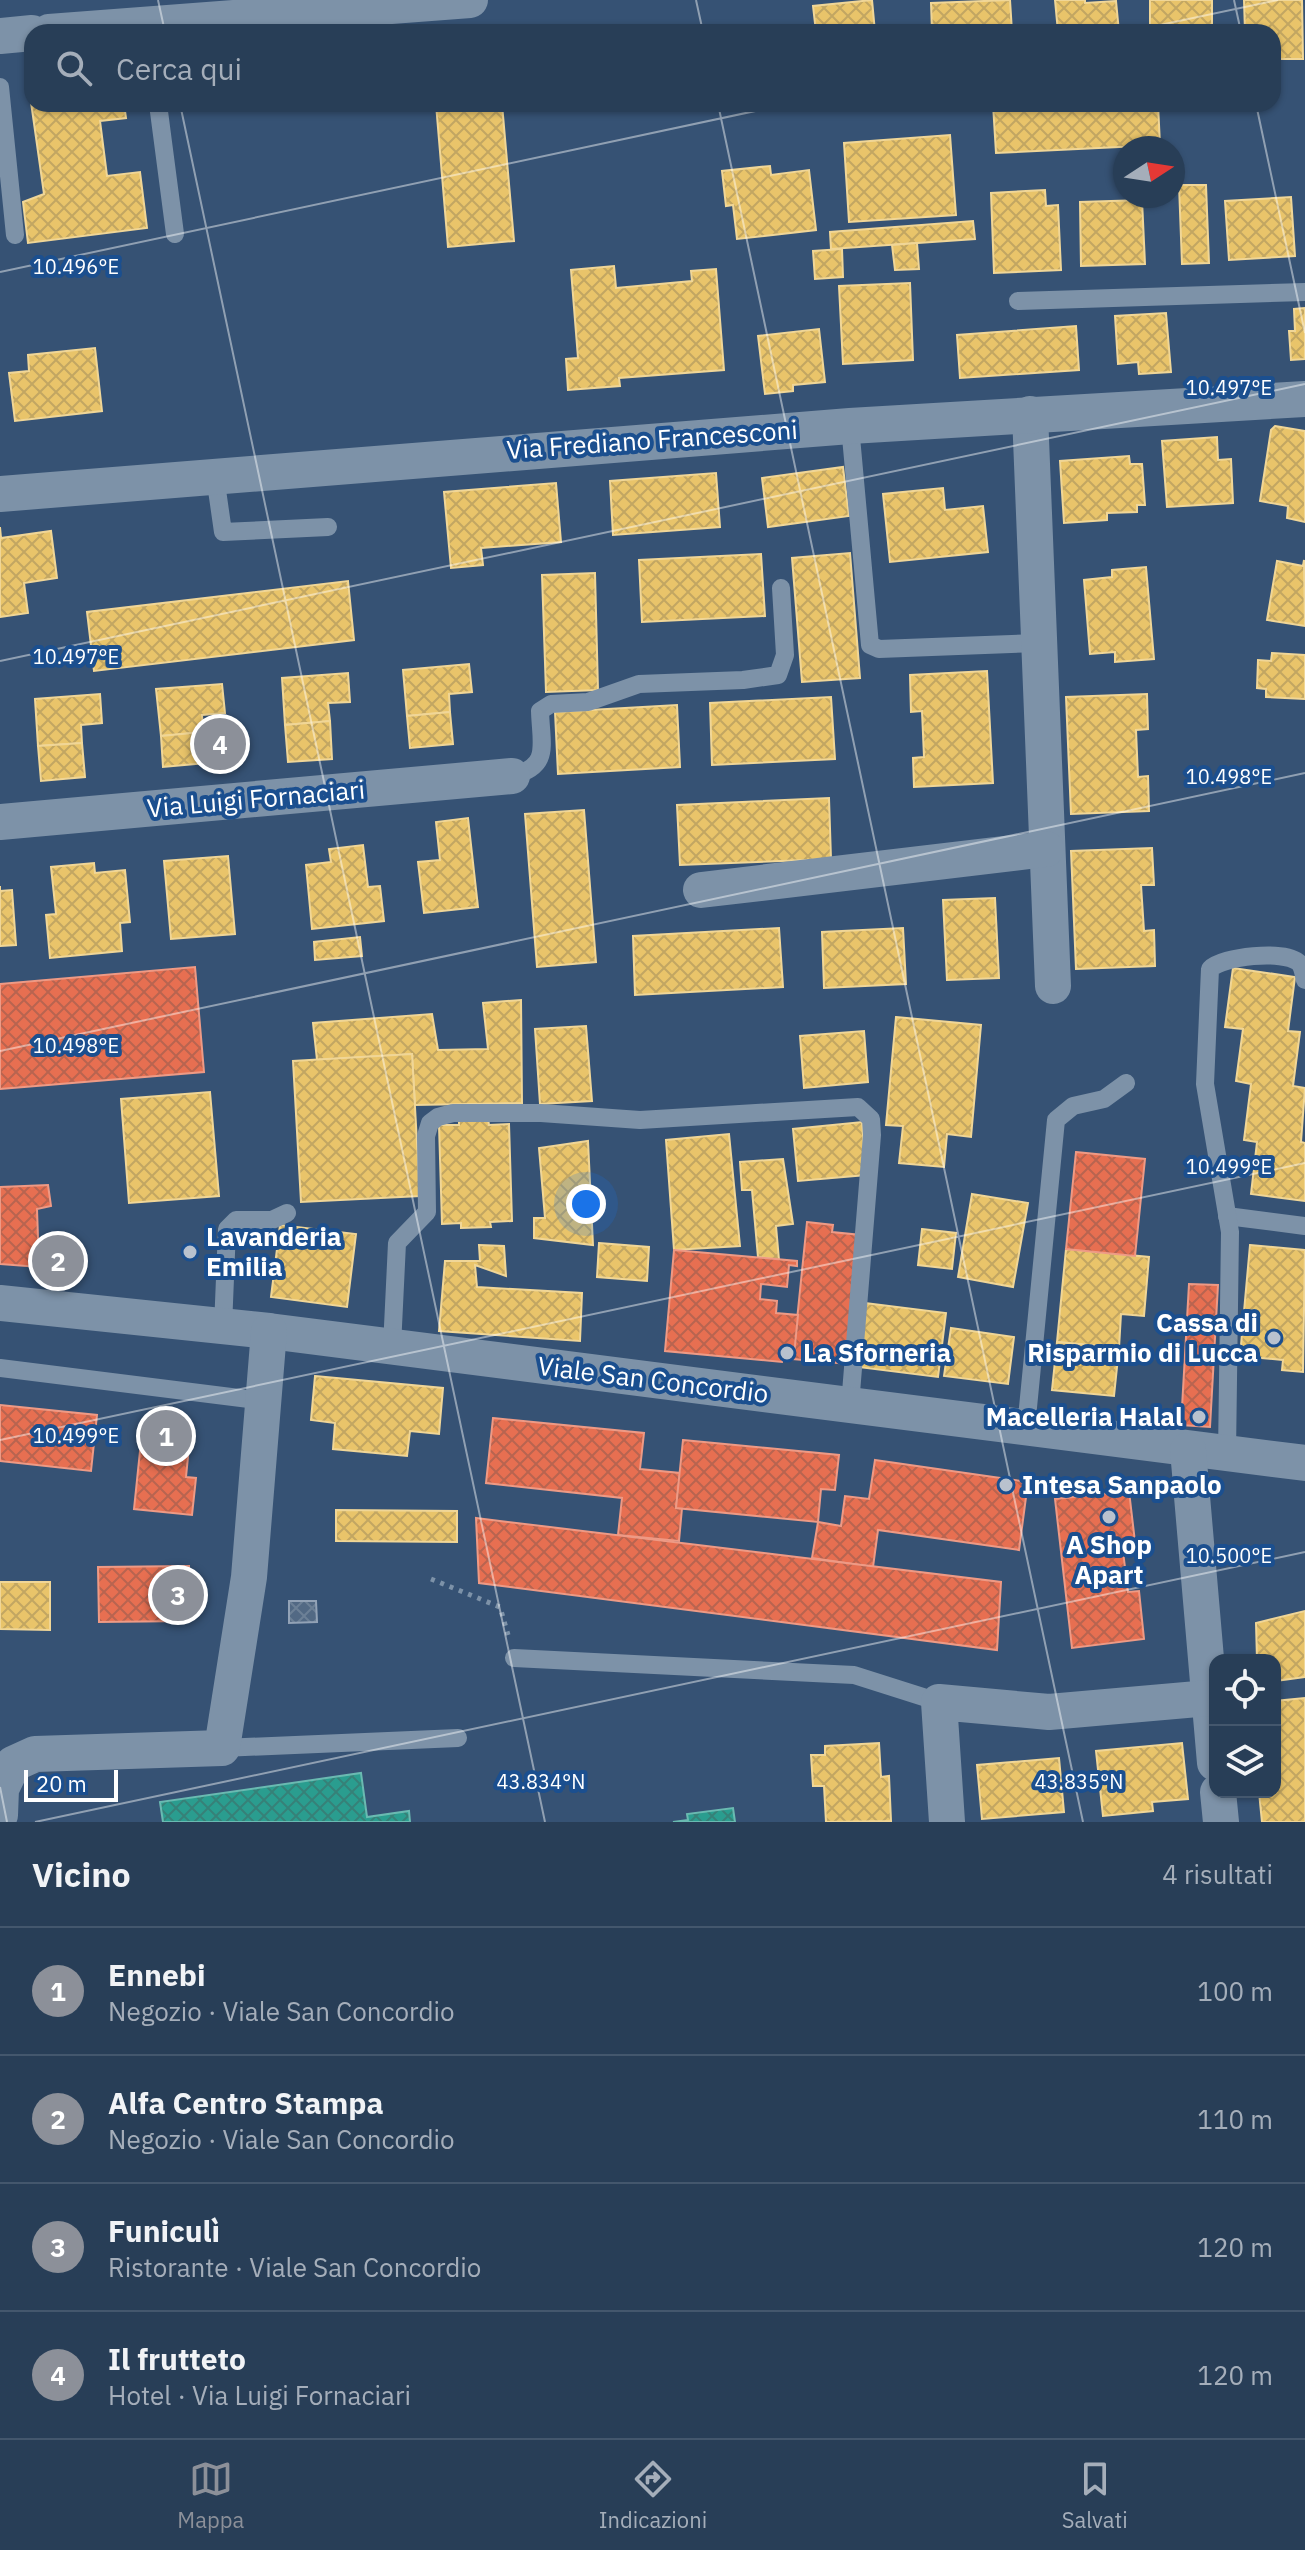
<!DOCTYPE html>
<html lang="it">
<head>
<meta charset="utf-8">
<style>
  body { margin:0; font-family:"IBM Plex Sans",sans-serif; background:#30455d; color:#f1f3f6 }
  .controls { position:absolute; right:24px; bottom:24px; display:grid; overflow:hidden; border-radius:16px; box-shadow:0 2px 6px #0004 }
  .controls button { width:72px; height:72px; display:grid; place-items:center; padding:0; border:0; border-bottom:2px solid #44576d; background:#283e57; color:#f1f3f6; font:40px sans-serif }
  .compass { position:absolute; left:1113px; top:136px; width:72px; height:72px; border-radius:50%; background:#283e57; box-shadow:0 2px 6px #0004; rotate:78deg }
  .scale { position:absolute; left:24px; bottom:20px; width:94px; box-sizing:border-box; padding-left:8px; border:4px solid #fff; border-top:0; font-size:22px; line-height:28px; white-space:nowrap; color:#fff; -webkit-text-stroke:6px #1b4f8f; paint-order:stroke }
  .you { position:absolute; left:586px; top:1204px; width:28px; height:28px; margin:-20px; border:6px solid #fff; border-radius:50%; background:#1a73e8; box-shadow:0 0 0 12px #1a73e833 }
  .badge { display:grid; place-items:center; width:52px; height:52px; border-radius:50%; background:#8c9099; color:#fff; font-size:26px; font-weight:700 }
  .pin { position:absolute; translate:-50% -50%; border:4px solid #fff; box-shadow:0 2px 8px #0006 }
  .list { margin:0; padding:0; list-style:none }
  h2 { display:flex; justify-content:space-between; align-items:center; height:104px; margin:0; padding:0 32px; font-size:34px }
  h2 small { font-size:26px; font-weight:400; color:#a5aeba }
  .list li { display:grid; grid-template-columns:52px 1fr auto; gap:24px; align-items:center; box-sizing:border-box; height:128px; padding:0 32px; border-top:2px solid #44576d }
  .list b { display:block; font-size:30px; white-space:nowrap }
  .list p { margin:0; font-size:26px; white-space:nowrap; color:#a5aeba }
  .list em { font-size:26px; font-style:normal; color:#a5aeba }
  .icon { flex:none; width:44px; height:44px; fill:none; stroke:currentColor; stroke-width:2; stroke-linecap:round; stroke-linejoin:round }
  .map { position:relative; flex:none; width:1305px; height:1822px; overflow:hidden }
  .search { position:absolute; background:#283e57; box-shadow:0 2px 6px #0004; left:24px; right:24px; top:24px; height:88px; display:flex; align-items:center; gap:20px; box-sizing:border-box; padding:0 28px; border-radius:24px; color:#a5aeba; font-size:30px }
  .sheet { height:616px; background:#283e57 }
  nav { display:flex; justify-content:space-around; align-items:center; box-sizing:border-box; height:112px; border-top:2px solid #44576d; background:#283e57; font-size:22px; color:#a5aeba }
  nav a { display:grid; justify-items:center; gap:4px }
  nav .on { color:#8c9099 }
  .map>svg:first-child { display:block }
</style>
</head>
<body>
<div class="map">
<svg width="1305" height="1822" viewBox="0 0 1305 1822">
  <defs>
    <pattern id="homes-cross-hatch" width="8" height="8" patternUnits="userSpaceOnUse" patternTransform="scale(2)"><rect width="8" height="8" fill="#e9c46a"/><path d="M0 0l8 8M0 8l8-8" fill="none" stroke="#c2a662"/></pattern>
    <pattern id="shops-cross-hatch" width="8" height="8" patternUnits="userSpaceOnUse" patternTransform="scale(2)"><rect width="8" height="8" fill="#e76f51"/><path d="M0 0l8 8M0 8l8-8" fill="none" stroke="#b86450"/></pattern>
    <pattern id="schools-cross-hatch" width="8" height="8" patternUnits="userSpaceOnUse" patternTransform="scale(2)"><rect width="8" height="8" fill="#2a9d8f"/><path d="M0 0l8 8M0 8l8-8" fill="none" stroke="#368178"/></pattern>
    <pattern id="building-cross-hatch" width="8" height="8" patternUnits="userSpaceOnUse" patternTransform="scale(2)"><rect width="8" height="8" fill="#526984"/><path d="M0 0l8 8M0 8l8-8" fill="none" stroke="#6c8096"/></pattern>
  </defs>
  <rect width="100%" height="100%" fill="#365274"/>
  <g fill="url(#homes-cross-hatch)" stroke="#f0d697" stroke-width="2">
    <path d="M872,0l3,32h-59l-3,-26z"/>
    <path d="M1010,0l2,32h-80l-1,-29z"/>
    <path d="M1055,0h30v3l31,-2 3,31h-61z"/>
    <rect x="1150" y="0" width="62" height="32"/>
    <path d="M1244,0h58l1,59h-30v-27h-28z"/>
    <path d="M717,25l1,7 -79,-1z"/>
    <path d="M606,28l1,4h-43v-1z"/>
    <path d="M30,95l2,9h92l2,14 -26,3 7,55 33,-4 7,56 -119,15 -5,-41 21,-8z"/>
    <path d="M436,104h66l12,137 -66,6z"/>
    <path d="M993,104h165l2,41 -164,8z"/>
    <path d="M950,135l6,80 -107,7 -5,-79z"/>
    <path d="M770,166l1,9 38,-5 7,60 -79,9 -4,-34 -7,1 -4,-35z"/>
    <path d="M1179,185h27l3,78 -27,1z"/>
    <path d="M1045,190l1,16 12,-1 3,65 -67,3 -3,-80z"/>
    <path d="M1291,197l4,59 -66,4 -4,-59z"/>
    <path d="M1142,200l3,64 -64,2 -1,-64z"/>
    <path d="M973,221l2,18 -144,10 -1,-17z"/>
    <path d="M917,243l2,26 -24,1 -3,-25z"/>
    <path d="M842,249l1,28 -28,2 -2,-28z"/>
    <path d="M614,266l2,22 76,-7 -1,-10 25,-2 8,101 -105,8 1,8 -52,4 -2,-31 12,-1 -7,-88z"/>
    <path d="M910,283l3,77 -70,4 -4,-78z"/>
    <path d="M1305,308v51l-14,1 -2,-29h6l-1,-22z"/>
    <path d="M1166,313l5,59 -32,2 -1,-12 -20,2 -3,-48z"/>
    <path d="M1076,326l3,44 -119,8 -3,-43z"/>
    <path d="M819,329l6,53 -32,3v6l-28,3 -7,-58z"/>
    <path d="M95,348l7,63 -87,10 -6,-48 20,-2 -1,-16z"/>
    <path d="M1275,426l30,5v91l-18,-4 1,-12 -28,-5 11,-71z"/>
    <path d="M1217,437l1,23 13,-1 2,44 -66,4 -5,-66z"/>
    <path d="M1129,456l1,8h12l3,41h-8v7l-30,1v7l-43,3 -4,-62z"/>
    <path d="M843,467l6,49 -81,11 -6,-49z"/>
    <path d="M716,473l4,54 -107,8 -3,-54z"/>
    <path d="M556,483l5,59 -80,6 2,17 -32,3 -7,-76z"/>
    <path d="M943,488l2,22 38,-4 5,46 -98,10 -7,-68z"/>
    <path d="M0,527l1,11 50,-7 6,47 -33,5 4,30 -28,4z"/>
    <path d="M850,553l10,125 -58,4 -10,-124z"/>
    <path d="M761,554l4,62 -123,6 -3,-62z"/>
    <path d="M1304,560l1,66 -38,-6 10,-59 26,5z"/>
    <path d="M1146,567l8,92 -39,3v-10l-25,2 -6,-74 28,-3v-7z"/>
    <path d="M595,573l3,117 -52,2 -4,-117z"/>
    <path d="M348,581l6,59 -260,31 -7,-59z"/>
    <path d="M1272,653l33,2v44l-39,-2v-8l-9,-1 1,-28 13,1z"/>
    <path d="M469,664l3,28 -23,2 1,18 -43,4 -4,-46z"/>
    <path d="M987,671l6,112 -79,4 -1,-29 11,-1 -2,-46 -11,1 -1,-37z"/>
    <path d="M348,673l2,29 -22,1 2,18 -45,4 -3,-47z"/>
    <path d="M222,684l3,29 -23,2 1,17 -42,4 -5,-47z"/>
    <path d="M100,694l2,29 -21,2 1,18 -44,3 -3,-47z"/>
    <path d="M1147,694l1,35 -12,1 2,47 10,-1 1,35 -78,3 -5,-117z"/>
    <path d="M831,697l4,62 -123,6 -2,-62z"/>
    <path d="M677,705l3,62 -122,7 -3,-62z"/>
    <path d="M450,712l3,32 -43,4 -3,-32z"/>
    <path d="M330,721l2,38 -44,3 -3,-37z"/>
    <path d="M203,732l3,31 -43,4 -2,-31z"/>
    <path d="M82,743l3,34 -44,4 -3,-35z"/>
    <path d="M829,798l2,61 -151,6 -3,-60z"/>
    <path d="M584,810l12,152 -59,5 -12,-153z"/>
    <path d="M468,818l10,89 -54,6 -6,-51 22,-2 -4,-38z"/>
    <path d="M363,845l5,42 12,-1 4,35 -72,8 -6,-64 25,-3 -2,-13z"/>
    <path d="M1152,848l2,37h-13l3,46 10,-1 1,36 -79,3 -5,-118z"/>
    <path d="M228,856l7,78 -64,5 -7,-78z"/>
    <path d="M94,863l1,10 30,-3 5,52 -10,1 2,28 -72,7 -4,-43 10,-1 -5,-47z"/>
    <path d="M0,886v5l12,-1 4,55 -16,1z"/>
    <path d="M995,898l4,80 -52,2 -4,-80z"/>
    <path d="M779,928l4,59 -148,8 -2,-59z"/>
    <path d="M903,928l3,56 -82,4 -2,-56z"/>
    <path d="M360,937l2,19 -47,4 -1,-18z"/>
    <path d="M1233,968l62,9 -7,54 12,1 -7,54 12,2 -4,54 4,1v58l-54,-7 6,-52 -13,-2 7,-56 -15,-3 7,-52 -18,-2z"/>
    <path d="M521,1000l1,103 -107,2 -3,-51 -95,6 -4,-37 119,-9 6,36 50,-1 -5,-46z"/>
    <path d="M896,1017l85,8 -10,112 -24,-3 -3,33 -45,-4 4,-37 -17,-1z"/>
    <path d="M586,1026l6,75 -52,3 -5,-75z"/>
    <path d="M864,1031l4,51 -64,6 -4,-52z"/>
    <path d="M412,1054l8,142 -119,6 -8,-141z"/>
    <path d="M210,1092l9,104 -90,7 -8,-104z"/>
    <path d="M488,1119l1,6 20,-1 3,97 -22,1 1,5 -30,1v-5l-19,1 -3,-99h20v-5z"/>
    <path d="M862,1122l4,53 -68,6 -5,-52z"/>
    <path d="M729,1134l11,112 -66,4 -8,-110z"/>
    <path d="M588,1141l5,104 -59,-7v-20h11l-6,-70z"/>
    <path d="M783,1159l10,65 -17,2 3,34 -21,-3 -6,-67h-10l-2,-28z"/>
    <path d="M972,1194l56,9 -15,84 -55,-10z"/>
    <path d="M280,1225l76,9 -9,73 -76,-10z"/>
    <path d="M922,1229l34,4 -4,36 -34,-4z"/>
    <path d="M599,1243l50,4 -2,34 -50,-4z"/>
    <path d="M479,1245l25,1 2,30 -31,-11 2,22 105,6 -2,48 -141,-10 6,-70h35z"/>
    <path d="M1250,1245l55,5 -2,122 -21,-2 1,-10 -43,-4z"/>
    <path d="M1066,1249l83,8 -5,59 -23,-2 -2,34 -62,-6z"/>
    <path d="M865,1303l81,10 -8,64 -80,-10z"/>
    <path d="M951,1328l63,9 -6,47 -64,-8z"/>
    <path d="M1057,1342l62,6 -5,48 -62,-6z"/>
    <path d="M315,1376l128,12 -4,46 -29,-3 -3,25 -74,-7 2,-26 -24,-3z"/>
    <path d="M336,1510l121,1v31l-121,-1z"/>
    <path d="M0,1582h50v48l-50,-1z"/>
    <path d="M1305,1611v66l-30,4v-21h-18l-1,-37z"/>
    <path d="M1305,1698v124h-43l-3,-30h16v-91z"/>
    <path d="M879,1743l2,34 8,-1 2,45 -65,1 -2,-36h-11l-2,-31h14v-9z"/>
    <path d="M1182,1743l6,56 -36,3 1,9 -50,5 -7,-65z"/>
    <path d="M1059,1758l5,54 -82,7 -5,-54z"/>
  </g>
  <g fill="url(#shops-cross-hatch)" stroke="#ee9a85" stroke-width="2">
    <path d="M195,967l9,105 -204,17v-105z"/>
    <path d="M1076,1152l69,7 -10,97 -69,-7z"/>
    <path d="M48,1185l3,21 -14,3 2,58 -39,-3v-77z"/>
    <path d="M807,1222l26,3 -1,7 29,3 -13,129 -55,-5z"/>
    <path d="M674,1250l123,11v5l-8,-1 -2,22 -26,-3 -1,15 17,2 -1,12 22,2 -4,40 -11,-1 -1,8 -117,-11z"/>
    <path d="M1189,1284l29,1 -8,142 -29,-2z"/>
    <path d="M0,1405l97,10 -6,56 -91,-10z"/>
    <path d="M493,1418l151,15 -4,36 40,4 -4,35h6l-3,33 -61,-6 4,-37 -136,-15z"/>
    <path d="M143,1422l48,5 -5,50 10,1 -4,37 -58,-6z"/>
    <path d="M683,1440l156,15 -4,35 -14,-1 -3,33 -142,-14z"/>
    <path d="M875,1460l153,22 -9,68 -141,-20 -5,37 -61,-9 6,-36 23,4 4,-30 24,3z"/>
    <path d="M1129,1491l6,51 -13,1 6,49 11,-1 5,48 -72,9 -17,-149z"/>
    <path d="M476,1518l525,64 -4,68 -518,-67z"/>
    <path d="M189,1566v55l-90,1 -1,-55z"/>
  </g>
  <g fill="url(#schools-cross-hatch)" stroke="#6abab1" stroke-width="2">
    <path d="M361,1773l6,44 42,-6 1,11h-247l-3,-20z"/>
    <path d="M733,1808l2,14h-62l15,-2 -1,-6z"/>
  </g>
  <path fill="url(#building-cross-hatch)" stroke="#92a2b6" stroke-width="2" d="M289,1601h27l1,21 -28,1z"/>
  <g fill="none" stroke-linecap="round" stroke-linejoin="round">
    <path stroke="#7d92a8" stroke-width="5" stroke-dasharray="4 6" stroke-linecap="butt" d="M431,1579l69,28 8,28"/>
    <g stroke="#7d92a8" stroke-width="18">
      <path d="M0,87l15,148"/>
      <path d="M158,104l17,130"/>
      <path d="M1018,301l287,-9"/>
      <path d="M850,426l20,219 9,4 160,-6"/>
      <path d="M215,476l8,56 105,-5"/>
      <path d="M512,776c39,-10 29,-30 28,-65l11,-7 37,-2 51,-18 104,-4 35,-5 7,-20 -4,-67"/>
      <path d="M1227,1216l78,10"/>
      <path d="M223,1327l4,-98 9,-9h36l15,-7"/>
      <path d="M392,1347l5,-104 30,-31 -1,-76 4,-13 8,-6 15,-4h88l99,7 218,-13 13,12 1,16 -22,270"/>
      <path d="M0,1368l264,33"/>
      <path d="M1026,1428l30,-308 17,-14 31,-7 22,-16"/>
      <path d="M1227,1454l3,-222 -25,-148 5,-115c13,-13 73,-19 88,-7 5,4 5,11 7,18"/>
      <path d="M514,1658l340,17 85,27"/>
      <path d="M222,1748l236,-10"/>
    </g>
    <g stroke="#7d92a8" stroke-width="36">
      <path d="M49,32l421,-32"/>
      <path d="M0,36l32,-3"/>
      <path d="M1030,414l23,572"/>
      <path d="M0,494l850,-68 455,-27"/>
      <path d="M0,822l512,-46"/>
      <path d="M701,890l345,-41"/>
      <path d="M0,1303l269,28 1036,132"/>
      <path d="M1188,1450l27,313"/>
      <path d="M1218,1792l3,30"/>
      <path d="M0,1815l1,-26 12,-25 22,-10 187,-6 27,-171 20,-246"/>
      <path d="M947,1822l-8,-120 110,10 160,-14"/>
    </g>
  </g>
  <path fill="none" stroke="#fff" stroke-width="2" stroke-opacity="0.45" d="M158,0l7,32M696,0l7,32M1234,0l7,32M1127,32l151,-32M180,104l365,1718M718,104l365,1718M1256,104l49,229M0,272l788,-168M0,661l1305,-277M0,1051l1305,-278M0,1440l1305,-277M0,1787l7,35M35,1822l1270,-270"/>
  <g fill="#b9c2ce" stroke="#1b4f8f" stroke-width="3">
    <circle cx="190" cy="1252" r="8"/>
    <circle cx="1274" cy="1338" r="8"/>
    <circle cx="787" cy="1353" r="8"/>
    <circle cx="1199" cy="1417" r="8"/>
    <circle cx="1006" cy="1485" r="8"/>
    <circle cx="1109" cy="1517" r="8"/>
  </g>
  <g text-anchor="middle" stroke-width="8" stroke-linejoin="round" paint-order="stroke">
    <g font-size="26" fill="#fff" stroke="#1b4f8f">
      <text transform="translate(652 440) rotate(-4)" y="9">Via Frediano Francesconi</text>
      <text transform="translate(256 799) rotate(-5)" y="9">Via Luigi Fornaciari</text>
      <text transform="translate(653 1380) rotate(7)" y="9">Viale San Concordio</text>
    </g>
    <g font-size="26" font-weight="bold" fill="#fff" stroke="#1b4f8f" text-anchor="start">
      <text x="206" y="1246">Lavanderia<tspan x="206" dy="30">Emilia</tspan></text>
      <text x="1258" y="1332" text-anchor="end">Cassa di<tspan x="1258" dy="30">Risparmio di Lucca</tspan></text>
      <text x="803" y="1362">La Sforneria</text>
      <text x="1183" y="1426" text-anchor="end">Macelleria Halal</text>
      <text x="1022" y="1494">Intesa Sanpaolo</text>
      <text x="1109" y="1554" text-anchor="middle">A Shop<tspan x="1109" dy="30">Apart</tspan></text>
    </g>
  </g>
  <g font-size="20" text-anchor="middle" fill="#fff" stroke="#1b4f8f" stroke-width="8" stroke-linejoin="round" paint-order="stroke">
    <text x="76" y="274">10.496°E</text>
    <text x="1229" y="395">10.497°E</text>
    <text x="76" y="664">10.497°E</text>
    <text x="1229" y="784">10.498°E</text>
    <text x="76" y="1053">10.498°E</text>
    <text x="1229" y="1174">10.499°E</text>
    <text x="76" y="1443">10.499°E</text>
    <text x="1229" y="1563">10.500°E</text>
    <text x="541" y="1789">43.834°N</text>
    <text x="1079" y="1789">43.835°N</text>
  </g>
</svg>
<div class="controls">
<button><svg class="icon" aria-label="locate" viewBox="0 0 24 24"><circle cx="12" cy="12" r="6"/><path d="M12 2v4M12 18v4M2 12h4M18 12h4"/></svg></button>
<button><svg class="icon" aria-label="layers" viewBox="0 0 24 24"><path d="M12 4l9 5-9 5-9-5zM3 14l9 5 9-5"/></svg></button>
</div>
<svg class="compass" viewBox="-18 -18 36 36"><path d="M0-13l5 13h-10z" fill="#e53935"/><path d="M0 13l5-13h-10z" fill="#a5aeba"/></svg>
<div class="scale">20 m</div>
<div class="you"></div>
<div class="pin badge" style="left:166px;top:1436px">1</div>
<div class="pin badge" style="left:58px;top:1261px">2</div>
<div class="pin badge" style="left:178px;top:1595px">3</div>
<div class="pin badge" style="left:220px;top:744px">4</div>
<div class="search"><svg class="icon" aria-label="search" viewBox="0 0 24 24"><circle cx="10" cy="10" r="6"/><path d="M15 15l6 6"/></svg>Cerca qui</div>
</div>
<section class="sheet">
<h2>Vicino<small>4 risultati</small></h2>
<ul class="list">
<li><span class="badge">1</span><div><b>Ennebi</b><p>Negozio · Viale San Concordio</p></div><em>100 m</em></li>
<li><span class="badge">2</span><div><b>Alfa Centro Stampa</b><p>Negozio · Viale San Concordio</p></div><em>110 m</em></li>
<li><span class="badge">3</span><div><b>Funiculì</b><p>Ristorante · Viale San Concordio</p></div><em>120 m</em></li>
<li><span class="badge">4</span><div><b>Il frutteto</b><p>Hotel · Via Luigi Fornaciari</p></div><em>120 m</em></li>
</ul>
</section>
<nav>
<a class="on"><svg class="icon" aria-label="map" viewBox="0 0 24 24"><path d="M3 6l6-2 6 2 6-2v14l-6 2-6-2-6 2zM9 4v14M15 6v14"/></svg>Mappa</a>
<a><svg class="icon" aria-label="directions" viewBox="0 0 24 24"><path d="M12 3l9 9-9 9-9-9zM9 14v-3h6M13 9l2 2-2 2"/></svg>Indicazioni</a>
<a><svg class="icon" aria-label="saved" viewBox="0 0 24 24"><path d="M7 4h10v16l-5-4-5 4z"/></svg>Salvati</a>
</nav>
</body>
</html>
